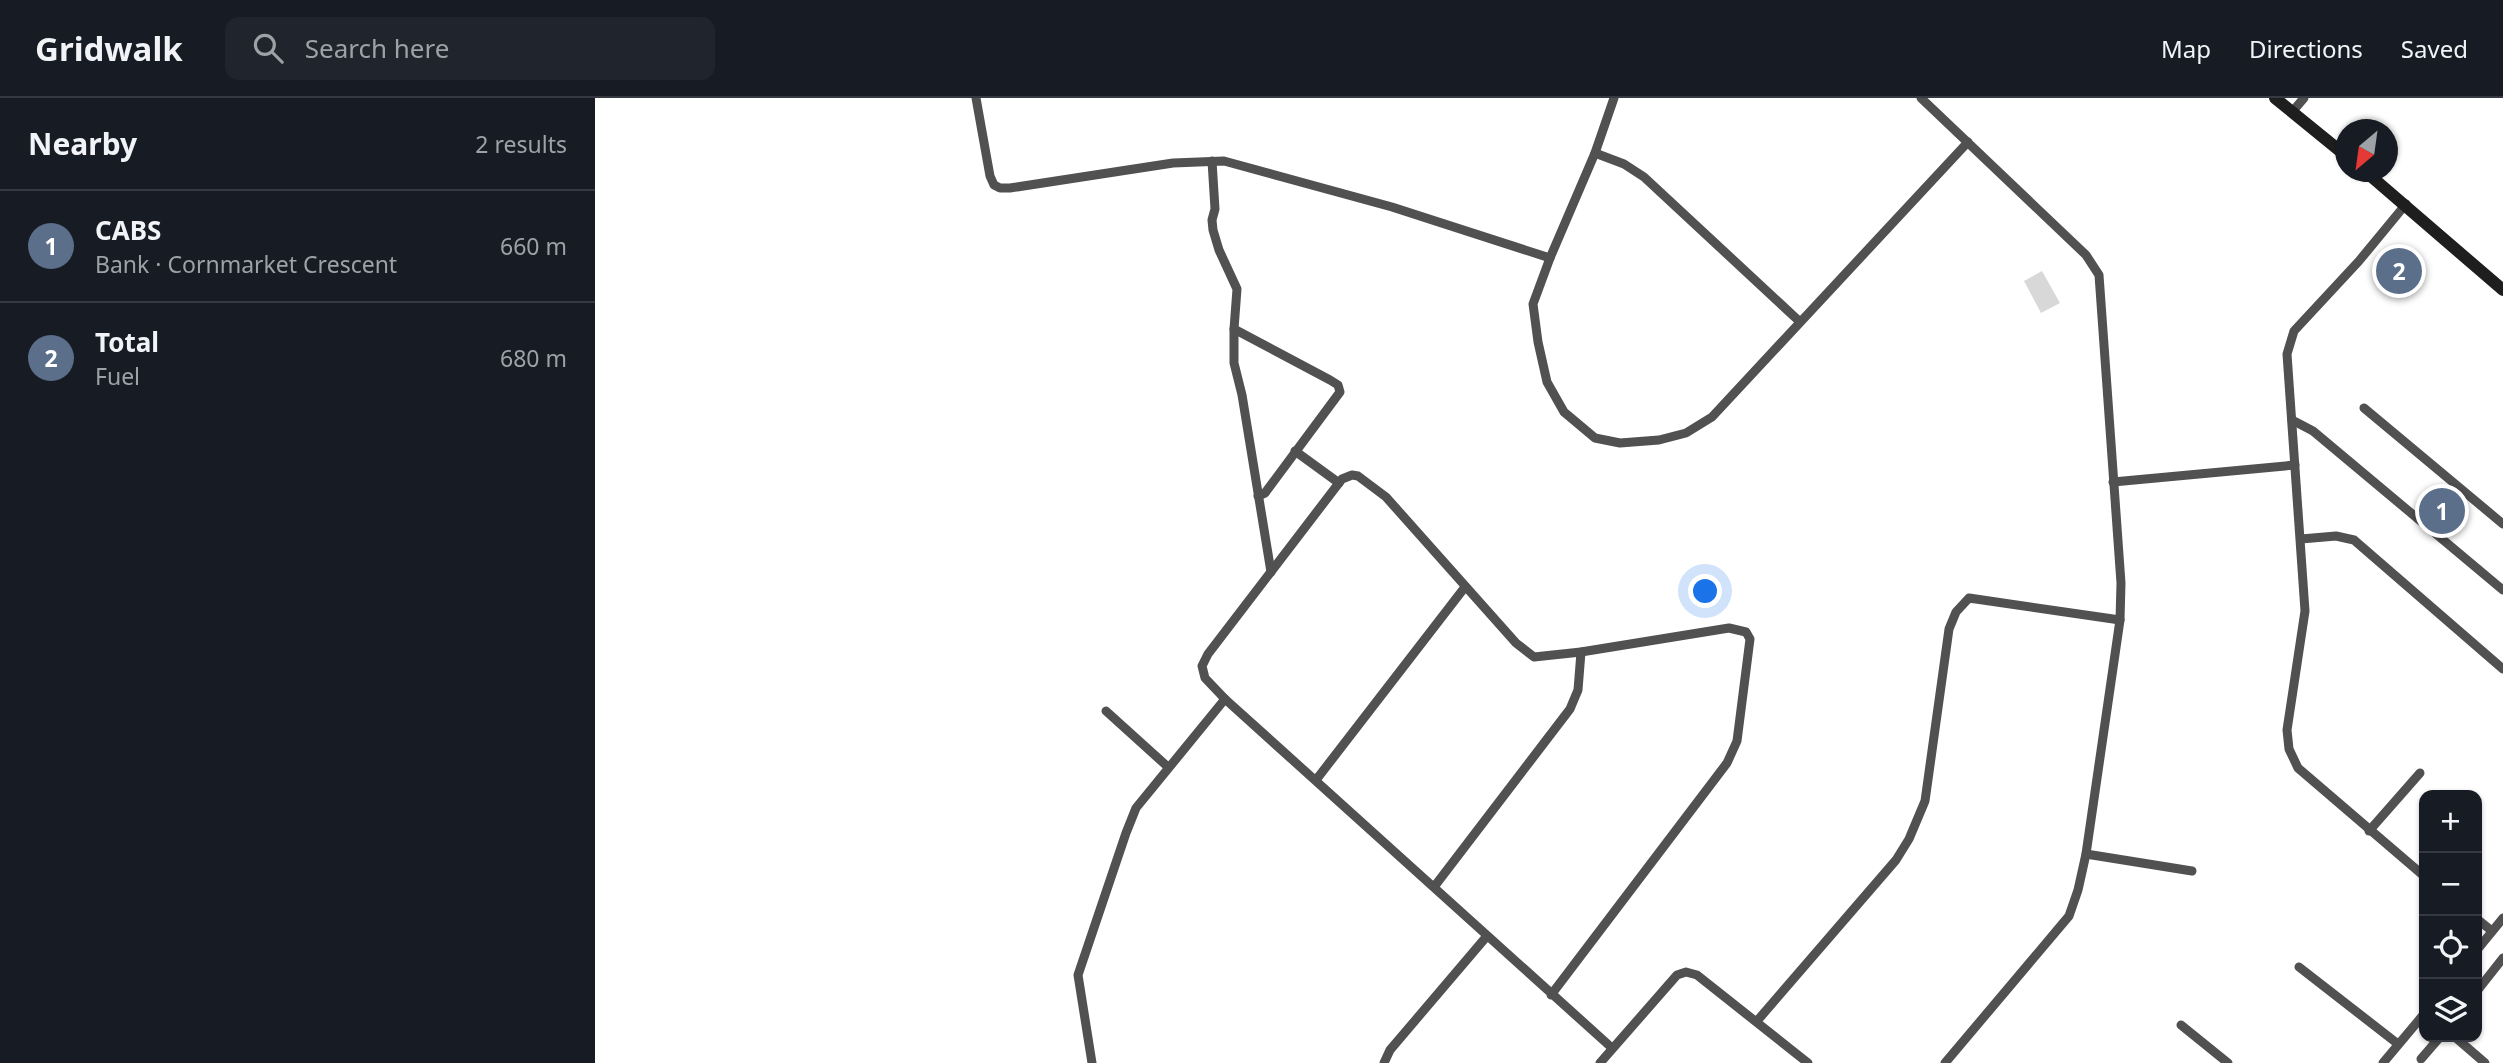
<!DOCTYPE html>
<html lang="en">
<head>
<meta charset="utf-8">
<style>
  body { margin:0; font-family:"Noto Sans",sans-serif; background:#20242c; color:#f1f3f6 }
  .controls { position:absolute; right:21px; bottom:21px; display:grid; overflow:hidden; border-radius:14px; box-shadow:0 2px 5px #0004 }
  .controls button { width:63px; height:63px; display:grid; place-items:center; padding:0; border:0; border-bottom:2px solid #363941; background:#171b24; color:#f1f3f6; font:35px sans-serif }
  .compass { position:absolute; left:1740px; top:21px; width:63px; height:63px; border-radius:50%; background:#171b24; box-shadow:0 2px 5px #0004; rotate:209deg }
  .you { position:absolute; left:1111px; top:494px; width:24px; height:24px; margin:-18px; border:5px solid #fff; border-radius:50%; background:#1a73e8; box-shadow:0 0 0 10px #1a73e833 }
  .badge { display:grid; place-items:center; width:46px; height:46px; border-radius:50%; background:#858687; color:#fff; font-size:23px; font-weight:700 }
  .pin { position:absolute; translate:-50% -50%; border:4px solid #fff; box-shadow:0 2px 7px #0006 }
  .list { margin:0; padding:0; list-style:none }
  h2 { display:flex; justify-content:space-between; align-items:center; height:91px; margin:0; padding:0 28px; font-size:30px }
  h2 small { font-size:23px; font-weight:400; color:#9ea1a6 }
  .list li { display:grid; grid-template-columns:46px 1fr auto; gap:21px; align-items:center; box-sizing:border-box; height:112px; padding:0 28px; border-top:2px solid #363941 }
  .list b { display:block; font-size:26px; white-space:nowrap }
  .list p { margin:0; font-size:23px; white-space:nowrap; color:#9ea1a6 }
  .list em { font-size:23px; font-style:normal; color:#9ea1a6 }
  .icon { flex:none; width:38px; height:38px; fill:none; stroke:currentColor; stroke-width:2; stroke-linecap:round; stroke-linejoin:round }
  .map { position:relative; flex:none; width:1908px; height:965px; overflow:hidden }
  header { display:flex; align-items:center; gap:42px; box-sizing:border-box; height:98px; padding:0 35px; background:#171b24; border-bottom:2px solid #363941 }
  header strong { font-size:33px }
  nav { display:flex; gap:38px; margin-inline-start:auto; font-size:24px }
  .search { width:490px; height:63px; background:#20242c; display:flex; align-items:center; gap:18px; box-sizing:border-box; padding:0 24px; border-radius:14px; color:#9ea1a6; font-size:26px }
  main { display:flex }
  aside { flex:1; background:#171b24 }
  .map>svg:first-child { display:block }
</style>
</head>
<body>
<header>
<strong>Gridwalk</strong>
<div class="search"><svg class="icon" aria-label="search" viewBox="0 0 24 24"><circle cx="10" cy="10" r="6"/><path d="M15 15l6 6"/></svg>Search here</div>
<nav><a>Map</a><a>Directions</a><a>Saved</a></nav>
</header>
<main>
<aside>
<h2>Nearby<small>2 results</small></h2>
<ul class="list">
<li><span class="badge" style="background:#5c6f8a">1</span><div><b>CABS</b><p>Bank · Cornmarket Crescent</p></div><em>660 m</em></li>
<li><span class="badge" style="background:#5c6f8a">2</span><div><b>Total</b><p>Fuel</p></div><em>680 m</em></li>
</ul>
</aside>
<div class="map">
<svg width="1908" height="965" viewBox="0 0 1908 965">
  <rect width="100%" height="100%" fill="#fff"/>
  <path fill="#d8d8d8" d="M1447,173l18,32 -19,10 -17,-32z"/>
  <g fill="none" stroke-linecap="round" stroke-linejoin="round">
    <g stroke="#515151" stroke-width="9">
      <path d="M381,0l14,78 4,9 6,3h10l163,-25 51,-2 168,46 158,51"/>
      <path d="M1019,0l-19,55 -45,105 -17,46 5,38 9,40 17,30 31,26 25,5 39,-3 27,-7 26,-16 256,-275"/>
      <path d="M1326,0l165,157 13,20 22,308 -1,37 -34,234 -8,36 -9,26 -124,147"/>
      <path d="M1697,14l12,-14"/>
      <path d="M1000,55l29,11 20,13 155,144"/>
      <path d="M617,63l3,48 -3,11 1,10 6,20 18,39 -3,40 96,51 8,5 2,7 -75,101 -7,3"/>
      <path d="M1811,106l-47,57 -65,70 -7,23 18,257 -18,119 2,19 9,19 126,108"/>
      <path d="M639,231v34l8,32 29,177"/>
      <path d="M1769,310l139,116"/>
      <path d="M1697,322l21,11 190,159"/>
      <path d="M700,353l44,32"/>
      <path d="M1518,384l182,-17"/>
      <path d="M1706,441l35,-3 18,4 149,129"/>
      <path d="M511,613l62,56"/>
      <path d="M721,682l149,-193"/>
      <path d="M1774,733l51,-58"/>
      <path d="M1491,756l106,17"/>
      <path d="M839,789l136,-178 8,-19 3,-38"/>
      <path d="M1882,821l15,12"/>
      <path d="M1882,852l26,-32"/>
      <path d="M1704,869l99,77"/>
      <path d="M1882,893l26,-33"/>
      <path d="M956,897l176,-232 10,-22 13,-102 -4,-7 -17,-4 -148,24 -47,5 -18,-14 -130,-146 -28,-21 -6,-1 -10,4 -134,175 -6,12 3,12 20,21 387,349"/>
      <path d="M1162,923l139,-161 13,-21 16,-38 24,-172 7,-17 13,-14 151,22"/>
      <path d="M1586,927l47,38"/>
      <path d="M1860,939l30,26"/>
      <path d="M1826,961l19,-22"/>
      <path d="M497,965l-14,-88 48,-142 10,-25 89,-109"/>
      <path d="M789,965l6,-13 97,-114"/>
      <path d="M1005,965l77,-88 9,-3 11,3 111,88"/>
      <path d="M1788,965l41,-49"/>
    </g>
    <g stroke="#1e1e1e" stroke-width="12">
      <path d="M1680,0l70,57"/>
      <path d="M1771,74l137,118"/>
    </g>
  </g>
</svg>
<div class="controls">
<button>+</button>
<button>−</button>
<button><svg class="icon" aria-label="locate" viewBox="0 0 24 24"><circle cx="12" cy="12" r="6"/><path d="M12 2v4M12 18v4M2 12h4M18 12h4"/></svg></button>
<button><svg class="icon" aria-label="layers" viewBox="0 0 24 24"><path d="M12 4l9 5-9 5-9-5zM3 14l9 5 9-5"/></svg></button>
</div>
<svg class="compass" viewBox="-18 -18 36 36"><path d="M0-13l5 13h-10z" fill="#e53935"/><path d="M0 13l5-13h-10z" fill="#9ea1a6"/></svg>
<div class="you"></div>
<div class="pin badge" style="left:1847px;top:413px;background:#5c6f8a">1</div>
<div class="pin badge" style="left:1804px;top:173px;background:#5c6f8a">2</div>
</div>
</main>
</body>
</html>
